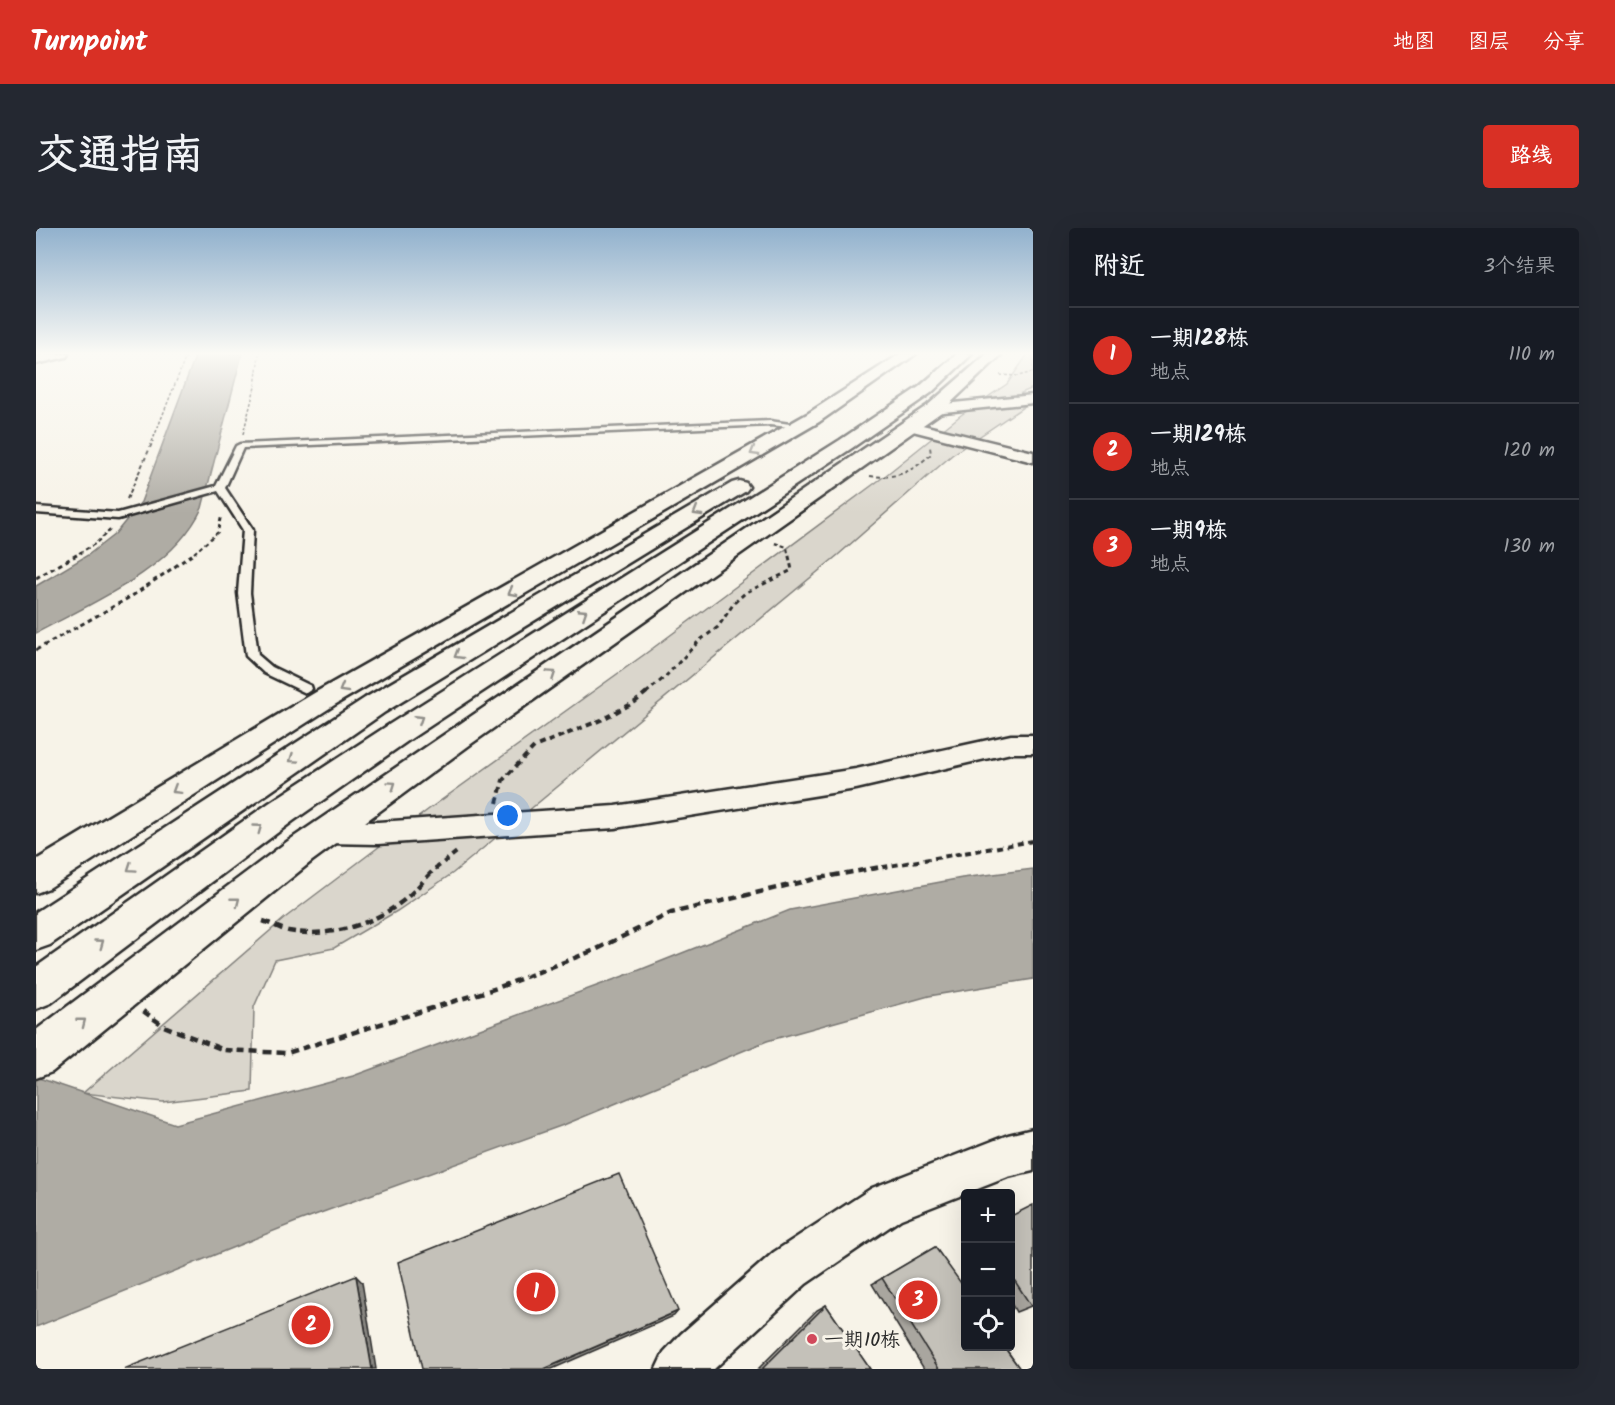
<!DOCTYPE html>
<html lang="zh">
<head>
<meta charset="utf-8">
<style>
  body { margin:0; font-family:Kalam,"LXGW WenKai TC",sans-serif; background:#242831; color:#f1f3f6 }
  .controls { position:absolute; right:18px; bottom:18px; display:grid; overflow:hidden; border-radius:6px; box-shadow:0 6px 24px #0002 }
  .controls button { width:54px; height:54px; display:grid; place-items:center; padding:0; border:0; border-bottom:2px solid #363941; background:#171b24; color:#f1f3f6; font:30px sans-serif }
  .you { position:absolute; left:472px; top:588px; width:21px; height:21px; margin:-15px; border:4px solid #fff; border-radius:50%; background:#1a73e8; box-shadow:0 0 0 9px #1a73e833 }
  .badge { display:grid; place-items:center; width:39px; height:39px; border-radius:50%; background:#d93025; color:#fff; font-size:20px; font-weight:700 }
  .pin { position:absolute; translate:-50% -50%; border:3px solid #fff; box-shadow:0 2px 6px #0006 }
  .list { margin:0; padding:0; list-style:none }
  h2 { display:flex; justify-content:space-between; align-items:center; height:78px; margin:0; padding:0 24px; font-size:26px }
  h2 small { font-size:20px; font-weight:400; color:#9ea1a6 }
  .list li { display:grid; grid-template-columns:39px 1fr auto; gap:18px; align-items:center; box-sizing:border-box; height:96px; padding:0 24px; border-top:2px solid #363941 }
  .list b { display:block; font-size:22px; white-space:nowrap }
  .list p { margin:0; font-size:20px; white-space:nowrap; color:#9ea1a6 }
  .list em { font-size:20px; font-style:normal; color:#9ea1a6 }
  .icon { flex:none; width:33px; height:33px; fill:none; stroke:currentColor; stroke-width:2; stroke-linecap:round; stroke-linejoin:round }
  .map { position:relative; flex:none; width:997px; height:1141px; overflow:hidden; border-radius:6px }
  header { display:flex; align-items:center; gap:36px; box-sizing:border-box; height:84px; padding:0 30px; background:#d93025; color:#fff }
  header strong { font-size:28px }
  nav { display:flex; gap:33px; margin-inline-start:auto; font-size:21px }
  .intro { display:flex; align-items:center; justify-content:space-between; box-sizing:border-box; height:144px; padding:0 36px }
  h1 { margin:0; font-size:42px }
  .button { padding:15px 27px; border-radius:6px; background:#d93025; color:#fff; font-size:21px; font-weight:700 }
  main { display:flex; gap:36px; padding:0 36px }
  aside { flex:1; background:#171b24; border-radius:6px; box-shadow:0 6px 24px #0002 }
  .map>svg:first-child { display:block }
</style>
</head>
<body>
<header>
<strong>Turnpoint</strong>
<nav><a>地图</a><a>图层</a><a>分享</a></nav>
</header>
<div class="intro"><h1>交通指南</h1><a class="button">路线</a></div>
<main>
<div class="map">
<svg width="997" height="1141" viewBox="0 0 997 1141">
  <rect width="100%" height="100%" fill="#f7f3e8"/>
  <filter id="ink" filterUnits="userSpaceOnUse"><feTurbulence type="fractalNoise" baseFrequency=".0167" numOctaves="2"/><feDisplacementMap in="SourceGraphic" scale="12" xChannelSelector="R" yChannelSelector="G"/><feConvolveMatrix kernelMatrix="1 2 1 2 8 2 1 2 1" color-interpolation-filters="sRGB"/></filter>
  <g filter="url(#ink)">
    <path fill="#dad6cc" stroke="#82807c" stroke-width="1.5" d="M992,126h5v34l-12,5 8,10 -77,52 -114,100 -385,318 -56,38 -63,37 -59,12 -21,47 -2,84 -89,11 -80,-9 203,-176 143,-108 216,-155 241,-179 75,-60 46,-31z"/>
    <g fill="#afaca4" stroke="#7a7874" stroke-width="1.5">
      <path d="M160,126h46l-40,154c-28,61 -110,95 -166,125v-47l52,-31 27,-21 26,-32z"/>
      <path d="M997,641v110l-104,17 -162,45 -201,83 -265,96 -265,107v-250l139,47 178,-48 284,-105 153,-61 172,-32z"/>
    </g>
    <g fill="none" stroke-linecap="round" stroke-linejoin="round">
      <g stroke="#2b2b2b" stroke-width="5">
        <path id="lane" d="M734,193l33,5 -4,2 -29,-3 -527,23 -18,40 28,42 -3,63 8,62 14,12 39,19 1,3 -6,4 -42,-20 -18,-17 -8,-63 5,-63 -25,-39 -100,28 -82,-6v-6l82,6 98,-27 20,-40 4,-2z"/>
      </g>
      <g stroke="#2b2b2b" stroke-width="5">
        <g id="street">
          <path d="M997,167v8l-99,10 -7,-4 7,-4z"/>
          <path d="M874,194l123,30v10l-128,-33 -2,-3 2,-3z"/>
          <path d="M975,507h22v18h-22l-155,36 -241,39 -237,16 -51,-1 -11,-3 -4,-8 4,-8 11,-3 51,1 237,-16 241,-37z"/>
          <path d="M997,901v42l-25,6 -107,42 -95,65 -92,85h-58l8,-17 17,-18 93,-82 98,-64 136,-53z"/>
        </g>
      </g>
      <g stroke="#2b2b2b" stroke-width="5">
        <g id="secondary">
          <path d="M9,126h23l-2,3 -30,7v-8z"/>
          <path d="M864,126h16l-97,68 -483,282 -287,184 -13,5v-33l280,-168 491,-278z"/>
          <path d="M951,126h15l-62,59 -469,331 -159,117 -260,211 -16,6v-48l252,-189 640,-436z"/>
        </g>
      </g>
      <g stroke="#2b2b2b" stroke-width="5">
        <g id="highway">
          <path d="M921,126h15l-41,39 -79,55 -440,290 -119,83 -242,182 -15,6v-42l233,-164 121,-79 450,-284 79,-53z"/>
          <path d="M703,253l7,2 3,4 -3,4 -361,221 -335,233 -14,5v-38l329,-214 367,-215z"/>
        </g>
      </g>
      <g stroke="#2b2b2b" stroke-width="1.5" stroke-dasharray="3 2" stroke-linecap="butt">
        <path d="M964,147l18,1 15,-4"/>
        <path d="M207,206l12,-47 4,-33"/>
        <path d="M116,214l35,-88"/>
      </g>
      <g stroke="#2b2b2b" stroke-width="2" stroke-dasharray="4 3" stroke-linecap="butt">
        <path d="M834,248c27,3 42,-4 61,-22l-1,-7"/>
        <path d="M91,271l26,-58"/>
        <path d="M739,315l12,4 1,6"/>
        <path d="M43,325l16,-9 15,-14"/>
        <path d="M158,325l24,-21 3,-16"/>
      </g>
      <g stroke="#2b2b2b" stroke-width="3" stroke-dasharray="4.5 4" stroke-linecap="butt">
        <path d="M0,350l46,-26"/>
        <path d="M0,422l96,-54 64,-44"/>
        <path d="M610,465l19,-16 34,-36 19,-14 16,-24 11,-10 47,-23 -4,-18"/>
      </g>
      <g stroke="#2b2b2b" stroke-width="4" stroke-dasharray="6 4.5" stroke-linecap="butt">
        <path d="M461,575l6,-23 31,-33 67,-27 34,-18 13,-11"/>
        <path d="M399,641l23,-18"/>
        <path d="M836,641l161,-28"/>
      </g>
      <g stroke="#2b2b2b" stroke-width="4.5" stroke-dasharray="8 5" stroke-linecap="butt">
        <path d="M227,693c9,3 17,8 26,10 37,7 81,-5 111,-28 14,-10 24,-24 37,-36"/>
        <path d="M107,783l21,15 60,24 63,3 210,-65 98,-38 76,-37 148,-35 62,-11"/>
      </g>
      <use href="#lane" fill="#f7f3e8" fill-rule="evenodd"/>
      <use href="#street" fill="#f7f3e8" fill-rule="evenodd"/>
      <use href="#secondary" fill="#f7f3e8" fill-rule="evenodd"/>
      <use href="#highway" fill="#f7f3e8" fill-rule="evenodd"/>
    </g>
    <g fill="#a9a69f" stroke="#2b2b2b" stroke-width="1.5">
      <path d="M975,988l20,90 -15,6 -5,-9z"/>
      <path d="M899,1019l85,122h-96l-52,-85z"/>
      <path d="M790,1077l44,64h-112l59,-59z"/>
    </g>
    <g fill="#898782" stroke="#2b2b2b" stroke-width="1.5">
      <path d="M320,1048l6,6 14,87h-4z"/>
      <path d="M642,1083l-4,5 -122,53h-8z"/>
    </g>
    <g fill="#c4c1b9" stroke="#2b2b2b" stroke-width="1.5">
      <path d="M583,946l59,137 -134,58h-122l-24,-107z"/>
      <path d="M997,977v100l-2,1 -20,-31v-59z"/>
      <path d="M899,1019l31,43v57h38l16,22h-81l-57,-91z"/>
      <path d="M320,1048l16,93h-248z"/>
      <path d="M790,1077l44,64h-108z"/>
    </g>
    <defs><path id="oneway-chevron" d="M-2-3.5L2.5 0L-2 3.5" fill="none" stroke-width="1.6" stroke-linecap="round" stroke-linejoin="round" transform="scale(1.5)"/></defs>
    <g stroke="#918f8a">
      <use href="#oneway-chevron" transform="translate(718 224) rotate(150)"/>
      <use href="#oneway-chevron" transform="translate(661 284) rotate(149)"/>
      <use href="#oneway-chevron" transform="translate(476 364) rotate(150)"/>
      <use href="#oneway-chevron" transform="translate(547 385) rotate(-33)"/>
      <use href="#oneway-chevron" transform="translate(422 427) rotate(149)"/>
      <use href="#oneway-chevron" transform="translate(516 446) rotate(-34)"/>
      <use href="#oneway-chevron" transform="translate(307 461) rotate(150)"/>
      <use href="#oneway-chevron" transform="translate(383 491) rotate(-33)"/>
      <use href="#oneway-chevron" transform="translate(257 531) rotate(146)"/>
      <use href="#oneway-chevron" transform="translate(356 557) rotate(-35)"/>
      <use href="#oneway-chevron" transform="translate(140 562) rotate(148)"/>
      <use href="#oneway-chevron" transform="translate(222 600) rotate(-36)"/>
      <use href="#oneway-chevron" transform="translate(95 640) rotate(146)"/>
      <use href="#oneway-chevron" transform="translate(200 673) rotate(-38)"/>
      <use href="#oneway-chevron" transform="translate(64 715) rotate(-36)"/>
      <use href="#oneway-chevron" transform="translate(46 794) rotate(-38)"/>
    </g>
  </g>
  <linearGradient id="sky" x2="0" y2="1"><stop stop-color="#91b1cd"/><stop offset="0.44" stop-color="#fbfaf5"/><stop offset="1" stop-color="#fbfaf5" stop-opacity="0"/></linearGradient>
  <rect width="997" height="285" fill="url(#sky)"/>
  <circle fill="#d1495b" stroke="#f7f3e8" stroke-width="2" cx="776" cy="1111" r="6"/>
  <g text-anchor="middle" stroke-width="6" stroke-linejoin="round" paint-order="stroke">
    <g font-size="20" fill="#2b2b2b" stroke="#f7f3e8" text-anchor="start">
      <text x="788" y="1118">一期10栋</text>
    </g>
  </g>
</svg>
<div class="controls">
<button>+</button>
<button>−</button>
<button><svg class="icon" aria-label="locate" viewBox="0 0 24 24"><circle cx="12" cy="12" r="6"/><path d="M12 2v4M12 18v4M2 12h4M18 12h4"/></svg></button>
</div>
<div class="you"></div>
<div class="pin badge" style="left:500px;top:1064px">1</div>
<div class="pin badge" style="left:275px;top:1097px">2</div>
<div class="pin badge" style="left:882px;top:1072px">3</div>
</div>
<aside>
<h2>附近<small>3个结果</small></h2>
<ul class="list">
<li><span class="badge">1</span><div><b>一期128栋</b><p>地点</p></div><em>110 m</em></li>
<li><span class="badge">2</span><div><b>一期129栋</b><p>地点</p></div><em>120 m</em></li>
<li><span class="badge">3</span><div><b>一期9栋</b><p>地点</p></div><em>130 m</em></li>
</ul>
</aside>
</main>
</body>
</html>
